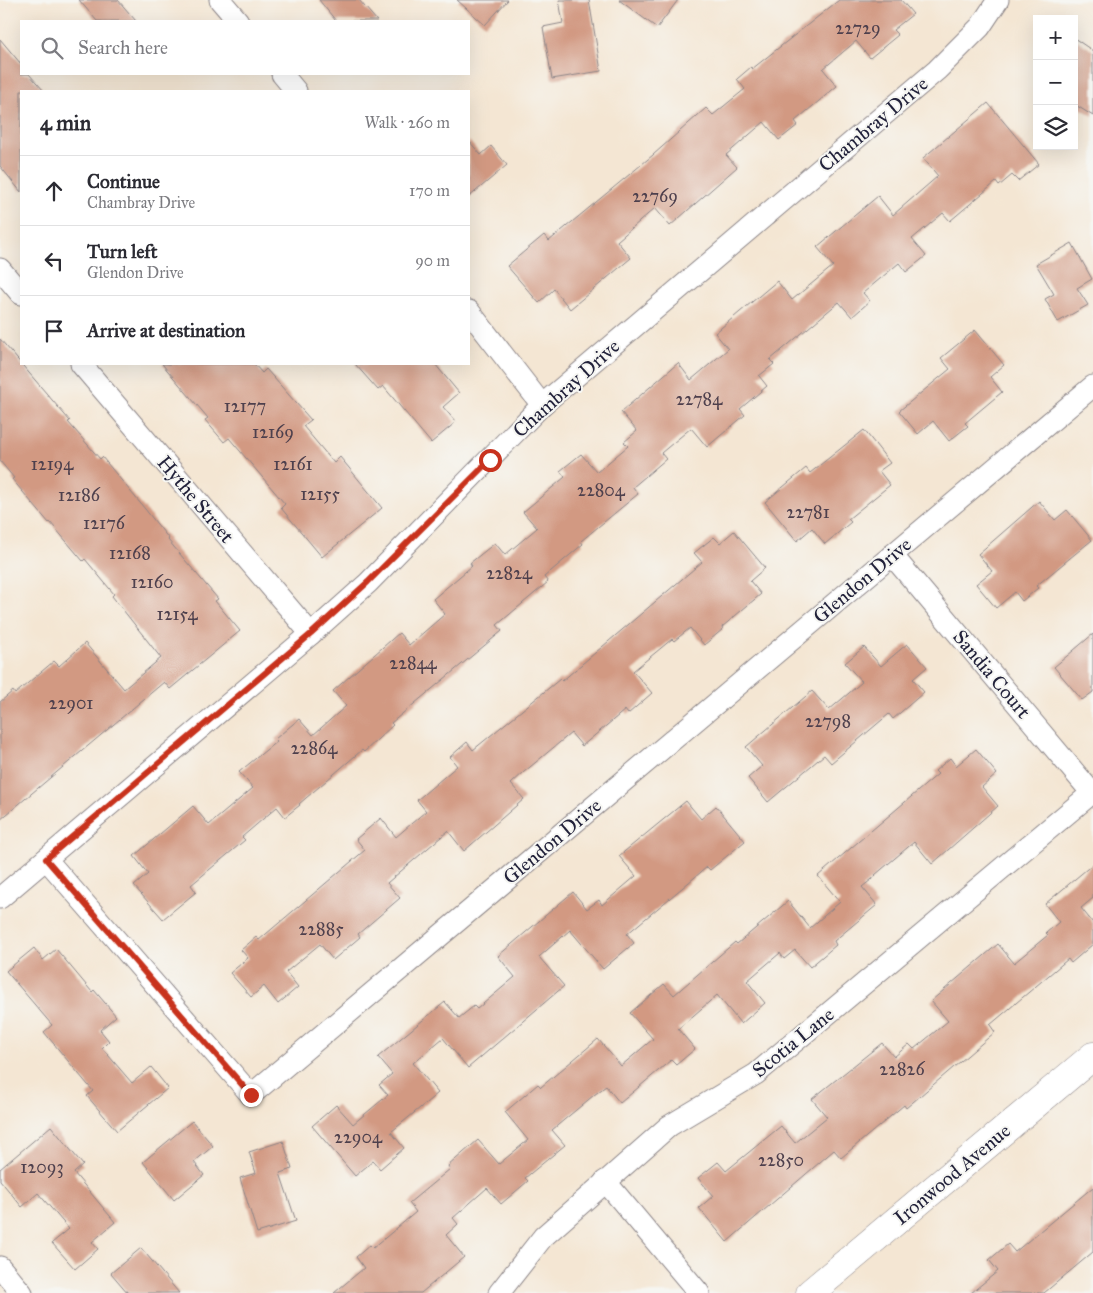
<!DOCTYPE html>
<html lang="en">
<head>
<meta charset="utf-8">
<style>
  body { margin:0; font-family:"IM FELL Great Primer",serif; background:#f7f7f7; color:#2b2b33 }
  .controls { position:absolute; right:15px; top:15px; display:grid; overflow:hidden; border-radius:0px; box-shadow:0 5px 20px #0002 }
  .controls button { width:45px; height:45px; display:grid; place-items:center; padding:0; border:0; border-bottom:1px solid #e1e1e2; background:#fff; color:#2b2b33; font:25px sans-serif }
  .stop { position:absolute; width:15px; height:15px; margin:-11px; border:4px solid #c8321e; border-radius:50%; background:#fff }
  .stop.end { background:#c8321e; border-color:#fff; box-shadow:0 1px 5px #0008 }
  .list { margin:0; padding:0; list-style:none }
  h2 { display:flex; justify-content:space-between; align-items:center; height:65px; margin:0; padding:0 20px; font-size:21px }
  h2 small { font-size:16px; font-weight:400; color:#7c7c81 }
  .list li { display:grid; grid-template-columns:32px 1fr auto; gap:15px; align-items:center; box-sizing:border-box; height:70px; padding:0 20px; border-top:1px solid #e1e1e2 }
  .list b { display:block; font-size:19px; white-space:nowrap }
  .list p { margin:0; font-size:16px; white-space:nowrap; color:#7c7c81 }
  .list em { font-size:16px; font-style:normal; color:#7c7c81 }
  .icon { flex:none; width:28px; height:28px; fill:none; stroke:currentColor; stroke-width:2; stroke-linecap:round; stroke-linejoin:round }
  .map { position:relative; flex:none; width:1093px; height:1293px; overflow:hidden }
  .search { position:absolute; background:#fff; box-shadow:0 5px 20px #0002; left:20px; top:20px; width:450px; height:55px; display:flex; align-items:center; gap:12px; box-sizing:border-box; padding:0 18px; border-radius:0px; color:#7c7c81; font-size:19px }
  .panel { position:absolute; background:#fff; box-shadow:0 5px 20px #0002; left:20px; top:90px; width:450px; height:275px; border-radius:0px }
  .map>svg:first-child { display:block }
</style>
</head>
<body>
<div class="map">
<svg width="1093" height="1293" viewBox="0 0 1093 1293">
  <rect width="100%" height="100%" fill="#f6f6f2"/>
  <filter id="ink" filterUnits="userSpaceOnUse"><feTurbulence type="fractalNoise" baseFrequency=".02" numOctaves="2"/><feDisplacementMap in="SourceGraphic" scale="10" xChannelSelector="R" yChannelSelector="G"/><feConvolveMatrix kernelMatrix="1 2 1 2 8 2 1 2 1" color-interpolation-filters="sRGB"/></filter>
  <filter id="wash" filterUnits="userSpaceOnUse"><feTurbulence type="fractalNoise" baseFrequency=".0096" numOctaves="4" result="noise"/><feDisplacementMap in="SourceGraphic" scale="20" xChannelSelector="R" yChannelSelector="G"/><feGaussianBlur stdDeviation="1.12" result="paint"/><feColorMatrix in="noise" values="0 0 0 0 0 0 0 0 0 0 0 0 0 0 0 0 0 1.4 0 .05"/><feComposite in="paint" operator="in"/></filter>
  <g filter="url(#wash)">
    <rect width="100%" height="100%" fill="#f4e6d3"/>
    <g id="blocks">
      <g fill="#d29982">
        <path d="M79,0h39l18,21h-39z"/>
        <path d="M319,0h40l18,21h-41z"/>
        <path d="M457,0h51l-23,25z"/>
        <path d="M559,0h30l12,71 -49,8 -9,-52 20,-4z"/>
        <path d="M619,0h59l-21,28z"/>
        <path d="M839,0h62l12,14 -20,16 5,5 -28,23 -14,-17 -33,28 14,17 -42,35 3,4 -19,15 -15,-18 -38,33 11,12 -67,59 -15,-18 -38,33 14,17 -61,51 -16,-20 -15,14 -32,-37 37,-31 5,6 104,-86 53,-47 7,7 32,-26 -8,-10 14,-12 1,2z"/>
        <path d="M1074,38l19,13v65l-19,-12z"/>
        <path d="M0,39l21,25v10h8l15,17h-23v101l-21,-26z"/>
        <path d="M988,103l51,61 -21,17 -6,-6 -13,11 -3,-4 -46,39 -7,-8 -31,26 14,17 -20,16 -7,-9 -36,30 7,8 -18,16 -13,-15 -69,58 4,4 -15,12 8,10 -27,23 5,6 -38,32 -16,-19 -30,25 5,6 -33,28 5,7 -57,47 2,3 -39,33 4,5 -51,43 5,6 -111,92 2,2 -29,27 -2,-2 -63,54 1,1 -15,12 -8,-10 -35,30 3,3 -54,45 5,7 -33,27 -29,-33 14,-12 -14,-18 59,-50 16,19 44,-37 -14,-16 38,-31 -2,-2 24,-20 14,16 33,-29 -13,-15 66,-58 10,12 36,-31 -12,-15 39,-33 -2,-3 25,-20 10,12 32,-27 -14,-16 42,-35 -5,-6 21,-17 16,18 31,-26 -4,-4 13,-11 -16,-19 57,-49 13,17 37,-31 -13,-16 62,-52 15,19 41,-34 -16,-19 61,-51 15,19 45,-39 -15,-18z"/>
        <path d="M469,141l12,14 10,-9 16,19 -38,32z"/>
        <path d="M1072,243l20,36 -15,9 11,17 -30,17 -13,-23 9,-5 -18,-30z"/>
        <path d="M975,330l29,35 -14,12 12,15 -37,31 3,3 -19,15 -16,-20 -15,13 -19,-23 51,-42 -9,-11z"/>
        <path d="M0,339l70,82 -2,1 32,37 2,-2 43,52 24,30 -1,1 50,59 -3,2 25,30 -70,58 -6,-7 -164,138v-118l13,-11 2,3 39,-33 5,5 26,-23 39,46 37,-31 -49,-62 2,-2 -29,-35 -2,2 -33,-39 -1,1 -37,-44 2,-1 -14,-17z"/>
        <path d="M162,364h92l8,9 4,-4 45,51 -8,6 31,37 6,-6 42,51 -60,49 -41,-49 4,-4 -56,-66 -5,4 -19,-22 3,-2z"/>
        <path d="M355,364h80l24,29 -16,14 13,15 -25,21 -48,-57 -5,4z"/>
        <path d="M864,430l26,33 -11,8 11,14 -42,34 3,3 -26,22 -13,-16 -15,13 -32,-39 41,-34 4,5z"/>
        <path d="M1039,501l16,19 12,-10 25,30 -56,46 2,2 -16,13 -7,-9 -19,16 -20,-24 16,-13 -14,-17z"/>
        <path d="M734,531l31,37 -15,13 11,13 -39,33 1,2 -19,16 -14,-17 -16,13 -2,-2 -39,32 19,22 -24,21 -3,-4 -43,36 -11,-13 -47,39 -13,12 13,15 -60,52 -16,-20 -61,52 13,15 -42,36 2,3 -27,23 -13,-16 -34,28 12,15 -20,17 -14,-18 -13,11 -21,-24 18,-15 -7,-8 15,-13 3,3 106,-90 -9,-11 25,-21 15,19 30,-26 -9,-11 40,-34 -7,-9 17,-15 6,8 87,-71 2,2 140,-119 -8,-9 20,-16 6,6z"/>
        <path d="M1093,634v58l-11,8 -28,-33z"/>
        <path d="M907,644l20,23 -14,12 11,13 -31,27 -4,-5 -58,49 -7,-8 -56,47 -20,-24 14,-12 -16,-19 66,-56 17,19 33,-28 -17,-19 19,-16 17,19z"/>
        <path d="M976,749l21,25 -15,13 16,19 -66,58 -18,-22 -39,33 1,1 -14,11 15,18 -43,36 2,4 -26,22 -15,-17 -11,9 -4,-6 -33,28 18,22 -24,21 -24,-29 -39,34 17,20 -19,16 -5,-5 -51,43 -14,-17 -12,9 -42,35 13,15 -40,33 3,3 -27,23 -14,-16 -34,30 5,6 -12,11 18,22 -43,36h-87l30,-25 -8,-11 14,-12 3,3 43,-36 -7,-9 41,-34 -2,-3 30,-26 21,24 29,-24 -23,-28 33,-28 3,3 57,-48 23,27 32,-27 -23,-26 34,-29 10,11 61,-53 2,2 51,-43 22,27 30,-26 -22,-26 120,-102 -3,-3 15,-13 6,8z"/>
        <path d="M686,801l15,18 15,-13 29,35 -35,29 -3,-3 -80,67 7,9 -31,26 -33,-39 -31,27 25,29 -96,82 -25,-30 -30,25 25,30 -47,39 13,16 -24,21 -7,-8 -18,15 -43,-50 24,-21 17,19 35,-29 -9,-10 13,-11 -14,-17 67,-55 14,16 15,-12 3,3 38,-32 -17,-21 75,-64 14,17 12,-9 3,5 34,-29 -17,-20z"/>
        <path d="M1093,864v34l-12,10 12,15v21l-22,19 -3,-4 -78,66 5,7 -89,76 -2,-3 -63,53 -7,-8 -107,92 -28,-34 14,-12 -15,-18 20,-16 8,9 55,-45 14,17 32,-26 -15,-18 70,-56 12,14 15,-13 5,5 34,-28 -17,-20 67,-57 16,19 34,-28 -2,-2 13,-11 -14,-18z"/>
        <path d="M34,948l9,12 13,-11 36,43 2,-2 22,26 -16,14 9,11 -7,7 30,35 19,-16 17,21 -51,43 -30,-35 6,-5 -49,-59 8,-7 -46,-54z"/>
        <path d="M192,1121l21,25 -19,16 10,13 -30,25 -31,-38z"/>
        <path d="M51,1126l32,39 -9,8 41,49 -23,20 6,7 -23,20 -23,-26 17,-14 -31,-36 -16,14 -22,-27v-11z"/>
        <path d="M283,1141l9,28 -12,4 16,48 -39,12 -17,-55 16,-5 -7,-21z"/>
        <path d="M1093,1187v65l-49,41h-73l27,-22 -9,-11 19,-16 7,8z"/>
        <path d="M141,1248l38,45h-51l-17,-20z"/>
      </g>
    </g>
  </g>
  <g filter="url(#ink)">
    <use href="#blocks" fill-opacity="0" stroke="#8b8487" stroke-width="1"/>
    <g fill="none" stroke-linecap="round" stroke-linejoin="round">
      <g stroke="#8b8487" stroke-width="23">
        <g id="minor">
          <path d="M220,0l18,21"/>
          <path d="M282,74l14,17"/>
          <path d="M0,269l21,25"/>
          <path d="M469,311l73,94"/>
          <path d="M81,364l230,270"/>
          <path d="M892,555l200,238"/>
          <path d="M46,859l205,236 842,-709"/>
          <path d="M0,898l311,-264 57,-51 174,-178 395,-335 43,-43 18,-27"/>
          <path d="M605,1181l94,112"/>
          <path d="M0,1267l22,26"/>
          <path d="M499,1293l44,-56 126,-111 87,-52 337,-282"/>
        </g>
      </g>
      <g stroke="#8b8487" stroke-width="29">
        <path id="secondary" d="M810,1293l283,-237"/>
      </g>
      <use href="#minor" stroke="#fff" stroke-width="21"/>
      <use href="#secondary" stroke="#fff" stroke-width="28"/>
    </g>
  </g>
  <g fill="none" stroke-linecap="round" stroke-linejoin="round" filter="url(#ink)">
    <path stroke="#c8321e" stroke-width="6" d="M251,1095l-205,-236 265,-225 57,-52 122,-122"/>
  </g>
  <g text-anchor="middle" stroke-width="4" stroke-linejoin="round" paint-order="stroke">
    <g font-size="18" fill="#4e404d">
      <text x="858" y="34">22729</text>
      <text x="655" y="202">22769</text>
      <text x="699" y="405">22784</text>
      <text x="245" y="412">12177</text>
      <text x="273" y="438">12169</text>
      <text x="52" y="470">12194</text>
      <text x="293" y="470">12161</text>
      <text x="601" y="496">22804</text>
      <text x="320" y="500">12155</text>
      <text x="79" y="501">12186</text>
      <text x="808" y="518">22781</text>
      <text x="104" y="529">12176</text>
      <text x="130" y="559">12168</text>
      <text x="509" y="579">22824</text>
      <text x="152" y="588">12160</text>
      <text x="177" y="620">12154</text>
      <text x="413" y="669">22844</text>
      <text x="71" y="709">22901</text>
      <text x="828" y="727">22798</text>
      <text x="314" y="754">22864</text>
      <text x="321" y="935">22885</text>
      <text x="902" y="1075">22826</text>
      <text x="358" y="1143">22904</text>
      <text x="781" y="1166">22850</text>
      <text x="42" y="1173">12093</text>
    </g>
    <g font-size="20" fill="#22223b" stroke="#f6f6f2">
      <text transform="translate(873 124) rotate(-40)" y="7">Chambray Drive</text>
      <text transform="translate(566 388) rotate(-42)" y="7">Chambray Drive</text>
      <text transform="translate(196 499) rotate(50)" y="7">Hythe Street</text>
      <text transform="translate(862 580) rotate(-40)" y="7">Glendon Drive</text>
      <text transform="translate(992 674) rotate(50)" y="7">Sandia Court</text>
      <text transform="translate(552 841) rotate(-40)" y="7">Glendon Drive</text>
      <text transform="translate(793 1042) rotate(-39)" y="7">Scotia Lane</text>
      <text transform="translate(952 1174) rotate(-40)" y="7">Ironwood Avenue</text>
    </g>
  </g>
</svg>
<div class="controls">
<button>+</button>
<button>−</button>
<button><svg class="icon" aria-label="layers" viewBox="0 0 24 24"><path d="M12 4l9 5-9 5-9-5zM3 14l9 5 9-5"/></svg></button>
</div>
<div class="stop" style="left:490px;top:460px"></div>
<div class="stop end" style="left:251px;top:1095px"></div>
<div class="search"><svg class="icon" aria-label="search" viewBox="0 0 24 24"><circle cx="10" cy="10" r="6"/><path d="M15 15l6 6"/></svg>Search here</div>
<section class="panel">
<h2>4 min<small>Walk · 260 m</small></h2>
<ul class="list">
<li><svg class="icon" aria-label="ahead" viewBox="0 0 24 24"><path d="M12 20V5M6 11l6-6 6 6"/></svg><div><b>Continue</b><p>Chambray Drive</p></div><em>170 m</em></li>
<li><svg class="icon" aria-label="left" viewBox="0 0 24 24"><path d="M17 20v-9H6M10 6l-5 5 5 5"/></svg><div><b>Turn left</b><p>Glendon Drive</p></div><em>90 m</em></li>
<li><svg class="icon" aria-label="arrive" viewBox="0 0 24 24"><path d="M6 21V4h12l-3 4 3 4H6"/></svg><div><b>Arrive at destination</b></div></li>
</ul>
</section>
</div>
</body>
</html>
